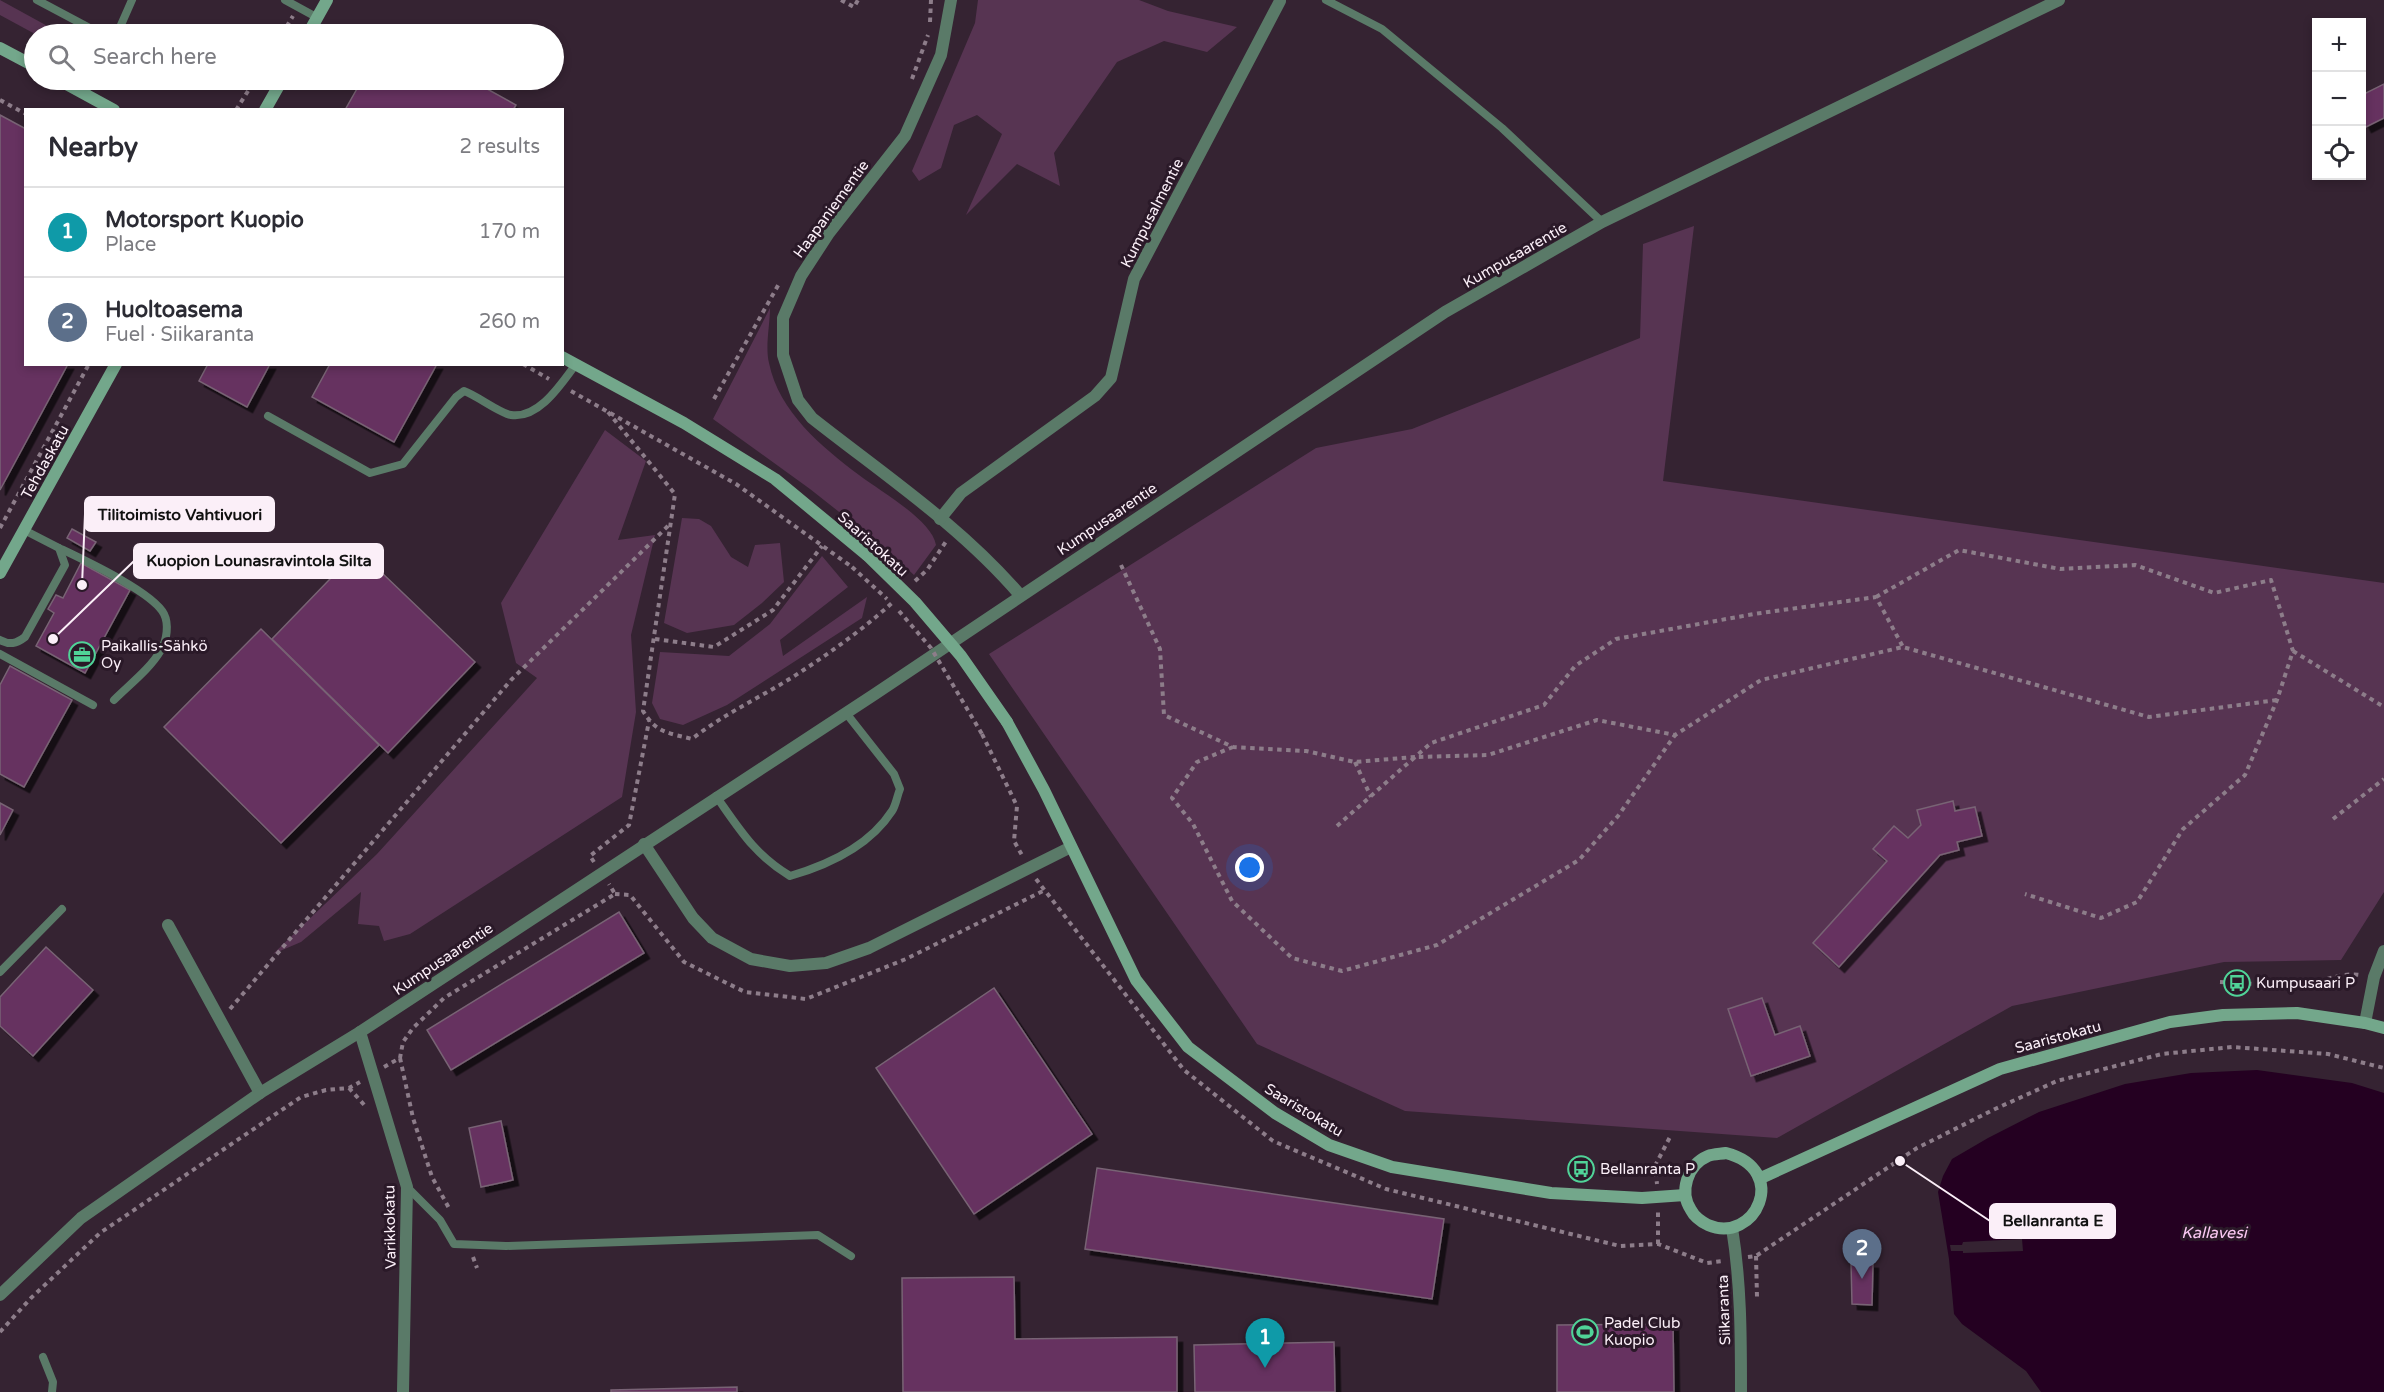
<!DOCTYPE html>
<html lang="en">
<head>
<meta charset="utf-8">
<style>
  body { margin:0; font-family:"Varela Round",sans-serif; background:#f7f7f7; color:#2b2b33 }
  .controls { position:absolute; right:18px; top:18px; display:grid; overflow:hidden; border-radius:0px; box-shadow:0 3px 9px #0003 }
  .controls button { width:54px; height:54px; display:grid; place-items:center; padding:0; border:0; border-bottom:2px solid #e1e1e2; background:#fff; color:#2b2b33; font:30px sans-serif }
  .you { position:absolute; left:1250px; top:868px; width:21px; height:21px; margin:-15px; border:4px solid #fff; border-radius:50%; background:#1a73e8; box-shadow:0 0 0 9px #1a73e833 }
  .badge { display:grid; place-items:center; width:39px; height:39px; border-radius:50%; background:#b45309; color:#fff; font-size:20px; font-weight:700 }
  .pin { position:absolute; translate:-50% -50px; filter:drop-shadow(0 2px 3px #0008) }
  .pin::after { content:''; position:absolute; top:32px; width:21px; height:18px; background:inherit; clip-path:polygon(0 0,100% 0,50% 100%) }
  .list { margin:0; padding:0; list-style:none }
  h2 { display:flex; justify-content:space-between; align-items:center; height:78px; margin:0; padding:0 24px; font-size:26px }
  h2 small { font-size:20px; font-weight:400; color:#7c7c81 }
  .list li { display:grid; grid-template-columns:39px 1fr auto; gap:18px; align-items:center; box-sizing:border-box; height:90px; padding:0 24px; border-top:2px solid #e1e1e2 }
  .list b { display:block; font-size:22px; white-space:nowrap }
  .list p { margin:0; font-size:20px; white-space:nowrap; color:#7c7c81 }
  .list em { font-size:20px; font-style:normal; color:#7c7c81 }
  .icon { flex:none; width:33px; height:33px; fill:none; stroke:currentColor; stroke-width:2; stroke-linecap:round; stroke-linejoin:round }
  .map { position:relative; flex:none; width:2384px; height:1392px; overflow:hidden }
  .search { position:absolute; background:#fff; box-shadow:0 3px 9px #0003; left:24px; top:24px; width:540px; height:66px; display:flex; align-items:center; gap:15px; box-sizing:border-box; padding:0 21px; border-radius:33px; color:#7c7c81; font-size:22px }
  .panel { position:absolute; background:#fff; box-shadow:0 3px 9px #0003; left:24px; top:108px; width:540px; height:258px; border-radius:0px }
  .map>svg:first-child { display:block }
</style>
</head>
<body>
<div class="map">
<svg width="2384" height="1392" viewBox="0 0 2384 1392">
  <defs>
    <filter id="shadow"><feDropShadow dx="5.5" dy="5.5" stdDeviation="0" flood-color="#0009"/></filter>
  </defs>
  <rect width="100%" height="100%" fill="#352332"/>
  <g fill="#573452">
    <path d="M0,0l62,34h-27l-35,-19z"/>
    <path d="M978,0h161l29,11 69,16 -30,25 -43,-11 -47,21 -63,91 6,33 -43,-22 -51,51 36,-81 -25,-19 -23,10 -13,43 -22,13 -7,-10 63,-148z"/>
    <path d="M1694,226l-31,255 721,102v309l-43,68 -117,2 -212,44 -235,132 -372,-27 -148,-67 -268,-390 327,-206 96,-19 228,-91 3,-94z"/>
    <path d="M770,308c0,17 -5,39 -1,55 10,49 53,84 90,112 21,16 73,45 77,70l-22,30 -33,-30 -71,-56 -97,-70z"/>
    <path d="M605,430l41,31 -28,79 37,-5 -24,100 5,77 -14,85 -212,137 -26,7 -5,-15 -21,-2 3,-32 -60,50 -28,12 104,-100 160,-176 -21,-15 -15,-60z"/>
    <path d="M682,518l17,1 12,7 20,31 17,10 7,-22 25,-2 4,39 -22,21 -28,22 -47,8 -23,-10z"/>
    <path d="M822,556l26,31 -68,53 3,16 84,-59 -5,21 -135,87 -44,20 -23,-6 -8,-16 8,-51 69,4 41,-32z"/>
  </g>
  <path fill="#240021" d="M2257,1070l95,13 32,10v299h-343l-15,-21 -64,-47 -8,-10 -5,-55 -11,-67 5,-16 9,-17 36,-21 51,-26 86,-28 66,-11z"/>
  <path fill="#352332" d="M2022,1239l1,12 -60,2v-2h-12l-1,-6h12l1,-3z"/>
  <g fill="#663160" stroke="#786374" stroke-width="1.5" filter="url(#shadow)">
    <path d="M362,80h109l45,25 -3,5h-168z"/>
    <path d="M2384,84v34l-18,9 -4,-8v-24z"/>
    <path d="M0,115l26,14v235h42l-68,126z"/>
    <path d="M208,364h62l-23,43 -48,-26z"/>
    <path d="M330,364h107l-43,78 -82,-45z"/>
    <path d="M72,529l24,13 -6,9 -23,-13z"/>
    <path d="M358,550l117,112 -87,91 -116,-114z"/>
    <path d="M81,563l49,27 -45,83 -49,-27 18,-33 -6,-4 8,-14 7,3z"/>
    <path d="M261,629l118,116 -98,98 -117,-116z"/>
    <path d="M10,666l62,34 -48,87 -24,-13v-89z"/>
    <path d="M1953,801l2,10 20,-4 7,29 -25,6 2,8 -19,5 -101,112 -26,-24 74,-82 -14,-12 21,-23 14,12 13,-13 -4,-15z"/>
    <path d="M0,803l13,7 -13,25z"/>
    <path d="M619,912l25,41 -193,117 -24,-40z"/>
    <path d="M46,947l47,43 -60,66 -33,-30v-29z"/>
    <path d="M994,988l98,146 -118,80 -98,-146z"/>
    <path d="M1762,998l13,37 25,-9 10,30 -59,20 -23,-67z"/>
    <path d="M501,1121l12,59 -32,7 -12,-59z"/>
    <path d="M1097,1168l347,51 -12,80 -347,-50z"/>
    <path d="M1851,1262l22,1 -1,42 -20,-1z"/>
    <path d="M1014,1277l1,62 162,-2v55h-274l-1,-114z"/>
    <path d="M1673,1324l1,68h-117v-67z"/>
    <path d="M1334,1342l1,50h-140l-1,-47z"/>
    <path d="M737,1387v5h-126v-2z"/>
  </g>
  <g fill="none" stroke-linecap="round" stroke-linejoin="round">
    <g stroke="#8d7d8a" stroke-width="4" stroke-dasharray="4.5 4.5" stroke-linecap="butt">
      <path d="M841,0l13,7 4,-7"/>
      <path d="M930,22l1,-22"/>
      <path d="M282,34l11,-18"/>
      <path d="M912,79l16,-44"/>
      <path d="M0,100l26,14"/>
      <path d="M236,110l19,-30"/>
      <path d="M523,364l26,15"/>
      <path d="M571,391l165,93 116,83"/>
      <path d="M714,399l66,-117"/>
      <path d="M608,412l67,82 -32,217c13,22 26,22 49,28 34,-27 74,-44 110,-68 32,-21 64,-44 92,-70"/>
      <path d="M0,528l89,-164"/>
      <path d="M1121,565l39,84 4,66 69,32 73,4 49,11 60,-5 16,-14 113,-38 31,-39 41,-27 138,-25 122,-17 27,50"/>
      <path d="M915,581l12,-11 20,-30"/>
      <path d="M1876,597l83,-47 101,19 75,-4 79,28 57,-13 22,71 -16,49 -32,75 -62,54 -46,73 -36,16 -76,-24"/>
      <path d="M655,639l59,8 59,-37 49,-64"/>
      <path d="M2293,651l91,56"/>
      <path d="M982,734l35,72 -3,35 9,16"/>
      <path d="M1233,747l-36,15 -25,36 21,26 39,77 60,57 50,13 95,-26 142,-85 39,-44 57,-81"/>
      <path d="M1355,762l16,35"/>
      <path d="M2333,819l51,-40"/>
      <path d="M1337,826l78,-69 73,-2 109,-35 78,15 86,-55 142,-33 246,70 128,-17"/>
      <path d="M594,862l-4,-6 39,-31 20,-104"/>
      <path d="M1036,879l148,191 89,71 113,48 234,57 38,-2 49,19 16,-2"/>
      <path d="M615,894l15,1 54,67 61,30 61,7 100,-40 137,-68"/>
      <path d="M2220,982c28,1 57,5 85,2 19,-2 35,-12 55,-9"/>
      <path d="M230,1009l281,-329 159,-156"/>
      <path d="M400,1058l13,60 19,59 18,33"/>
      <path d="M384,1067l16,-9 3,-16 10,-14 31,-30 171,-104 -6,-10"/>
      <path d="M349,1088l18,20"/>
      <path d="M1655,1166l16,-31"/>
      <path d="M1581,1169h68l6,-3 2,18"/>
      <path d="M1658,1244v-32"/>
      <path d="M1756,1256l1,41"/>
      <path d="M473,1257l4,11"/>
      <path d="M1748,1257l8,-1 161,-108 78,-39 62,-28 105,-27 70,-7 96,7 56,14"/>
      <path d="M0,1332l31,-34 69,-65 201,-136 25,-7 23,-2 11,-6"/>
    </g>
    <g stroke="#5a7a68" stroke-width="8">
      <path d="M37,0l64,34"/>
      <path d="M285,0l33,18"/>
      <path d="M1326,0l56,29 120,99 100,94"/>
      <path d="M117,34l15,-34"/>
      <path d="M84,93l9,-13"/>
      <path d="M268,416l102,57 33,-9 53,-67 8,-6c12,4 37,23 47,24 28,4 50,-31 65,-51"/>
      <path d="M59,548c23,11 94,44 105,66 5,10 3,26 -3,36 -11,19 -31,34 -47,50"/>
      <path d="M0,640c10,5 16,4 25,-3l40,-72 -6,-17 -35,-18"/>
      <path d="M0,654l93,51"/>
      <path d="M716,796c24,34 38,58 74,80 38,-11 80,-31 102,-65 4,-6 5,-15 8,-22l-6,-15 -48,-61"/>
      <path d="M0,972l62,-63"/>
      <path d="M407,1187l33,33 14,24 52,2 312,-11 33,21"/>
      <path d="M43,1357l10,25 -1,10"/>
    </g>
    <g stroke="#5a7a68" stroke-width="12">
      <path d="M951,0l-10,55 -36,81 -76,97 -28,43 -18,42v37l15,45 14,18c71,56 149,108 208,177"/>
      <path d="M940,519l21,-26 134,-97 16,-18 23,-99 146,-278"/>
      <path d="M644,844l49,74 19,20 39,21 39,7 36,-3 43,-15 202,-101"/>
      <path d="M168,925l92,168"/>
      <path d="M2365,1023l9,-46 10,-26"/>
      <path d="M360,1032l47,155 -4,205"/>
      <path d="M1732,1228c9,55 9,109 9,164"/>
      <path d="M0,1295l81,-77 179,-125 100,-61 515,-338 570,-382 157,-90 457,-222"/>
    </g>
    <g stroke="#73a78b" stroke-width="12">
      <path d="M308,34l19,-34"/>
      <path d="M0,48l34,18"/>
      <path d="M59,80l55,30"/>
      <path d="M265,110l17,-30"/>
      <path d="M562,357l122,66 91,56 92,76"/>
      <path d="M0,573l116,-209"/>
      <path d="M1007,722l37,68 92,190 52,67 87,66 54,32 63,22 159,26 91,5 43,-3"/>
      <path d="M1726,1153c65,17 29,92 -18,72 -6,-3 -14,-9 -17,-15 -12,-18 -4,-45 17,-54 5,-2 12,-2 18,-3z"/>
      <path d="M1761,1178l239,-109 170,-47 53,-7 74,-2 68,10 19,5"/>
    </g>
    <g stroke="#8d7d8a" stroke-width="4" stroke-dasharray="4.5 4.5" stroke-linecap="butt">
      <path d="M852,567l35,32"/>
      <path d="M899,611l32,37 51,86"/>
    </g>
    <path stroke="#73a78b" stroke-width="12" d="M867,555l48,47 46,54 46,66"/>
  </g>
  <defs>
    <g id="office-ring" transform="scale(1.35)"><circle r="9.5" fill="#2a1928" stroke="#50d398" stroke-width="1.5"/><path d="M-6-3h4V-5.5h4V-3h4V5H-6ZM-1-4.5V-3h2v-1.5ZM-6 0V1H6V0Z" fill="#50d398"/></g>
    <g id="bus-ring" transform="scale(1.35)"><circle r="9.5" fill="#2a1928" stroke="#50d398" stroke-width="1.5"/><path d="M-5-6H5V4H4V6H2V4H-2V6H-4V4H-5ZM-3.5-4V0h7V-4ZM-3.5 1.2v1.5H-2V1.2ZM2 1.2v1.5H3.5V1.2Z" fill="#50d398"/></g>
    <g id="stadium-ring" transform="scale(1.35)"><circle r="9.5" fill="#2a1928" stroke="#50d398" stroke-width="1.5"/><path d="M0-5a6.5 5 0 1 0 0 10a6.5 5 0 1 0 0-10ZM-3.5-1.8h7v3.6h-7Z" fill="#50d398"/></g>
  </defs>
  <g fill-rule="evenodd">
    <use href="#office-ring" x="82" y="655"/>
    <use href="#bus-ring" x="2237" y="983"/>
    <use href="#bus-ring" x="1581" y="1169"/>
    <use href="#stadium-ring" x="1585" y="1332"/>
  </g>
  <g text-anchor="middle" stroke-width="6" stroke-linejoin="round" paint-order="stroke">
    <g font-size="15" fill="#fbeff8" stroke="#2a1928">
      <text transform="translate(831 209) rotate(-54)" y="5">Haapaniementie</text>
      <text transform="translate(1152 213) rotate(-63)" y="5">Kumpusalmentie</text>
      <text transform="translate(1515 255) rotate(-30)" y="5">Kumpusaarentie</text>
      <text transform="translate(45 462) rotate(-61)" y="5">Tehdaskatu</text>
      <text transform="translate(1107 519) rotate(-34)" y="5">Kumpusaarentie</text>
      <text transform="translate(873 544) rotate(42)" y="5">Saaristokatu</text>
      <text transform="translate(443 959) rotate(-34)" y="5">Kumpusaarentie</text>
      <text transform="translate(2058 1037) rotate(-15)" y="5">Saaristokatu</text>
      <text transform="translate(1304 1110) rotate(31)" y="5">Saaristokatu</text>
      <text transform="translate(390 1227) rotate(-91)" y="5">Varikkokatu</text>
      <text transform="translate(1724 1310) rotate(-92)" y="5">Siikaranta</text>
    </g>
    <g font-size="15" fill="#fbeff8" stroke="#2a1928" text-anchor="start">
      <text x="101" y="651">Paikallis-Sähkö<tspan x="101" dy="17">Oy</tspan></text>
      <text x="2256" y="988">Kumpusaari P</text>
      <text x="1600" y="1174">Bellanranta P</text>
      <text x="1604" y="1328">Padel Club<tspan x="1604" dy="17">Kuopio</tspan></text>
    </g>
    <g font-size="16" font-style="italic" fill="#fbc9f3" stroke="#2a1928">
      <text x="2214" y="1238">Kallavesi</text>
    </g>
  </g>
  <path fill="none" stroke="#fbeff8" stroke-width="2" d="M82 585L85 514M53 639L134 561M1900 1161L1990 1221"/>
  <g fill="#fbeff8" stroke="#2a1928" stroke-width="2">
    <circle cx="82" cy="585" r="6"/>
    <circle cx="53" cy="639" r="6"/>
    <circle cx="1900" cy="1161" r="6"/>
  </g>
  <g fill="#fbeff8" stroke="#fbeff8" stroke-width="2">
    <rect x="85" y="497" width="189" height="34" rx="6"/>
    <rect x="134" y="544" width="249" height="34" rx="6"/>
    <rect x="1990" y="1204" width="125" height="34" rx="6"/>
  </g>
  <g font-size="16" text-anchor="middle" font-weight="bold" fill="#111">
    <text x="180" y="520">Tilitoimisto Vahtivuori</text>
    <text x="259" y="566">Kuopion Lounasravintola Silta</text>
    <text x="2053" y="1226">Bellanranta E</text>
  </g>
</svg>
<div class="controls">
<button>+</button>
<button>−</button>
<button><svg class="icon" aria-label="locate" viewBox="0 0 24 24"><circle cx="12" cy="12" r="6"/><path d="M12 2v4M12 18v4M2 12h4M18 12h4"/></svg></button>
</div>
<div class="you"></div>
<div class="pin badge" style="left:1265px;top:1368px;background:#0f9aa8">1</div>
<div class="pin badge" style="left:1862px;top:1279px;background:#5c6f8a">2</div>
<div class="search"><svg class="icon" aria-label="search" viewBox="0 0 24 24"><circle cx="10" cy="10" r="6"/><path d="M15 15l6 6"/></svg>Search here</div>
<section class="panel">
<h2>Nearby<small>2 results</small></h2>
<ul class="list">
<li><span class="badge" style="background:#0f9aa8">1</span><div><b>Motorsport Kuopio</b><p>Place</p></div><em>170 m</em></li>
<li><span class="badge" style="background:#5c6f8a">2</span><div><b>Huoltoasema</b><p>Fuel · Siikaranta</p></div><em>260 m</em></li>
</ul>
</section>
</div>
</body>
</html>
